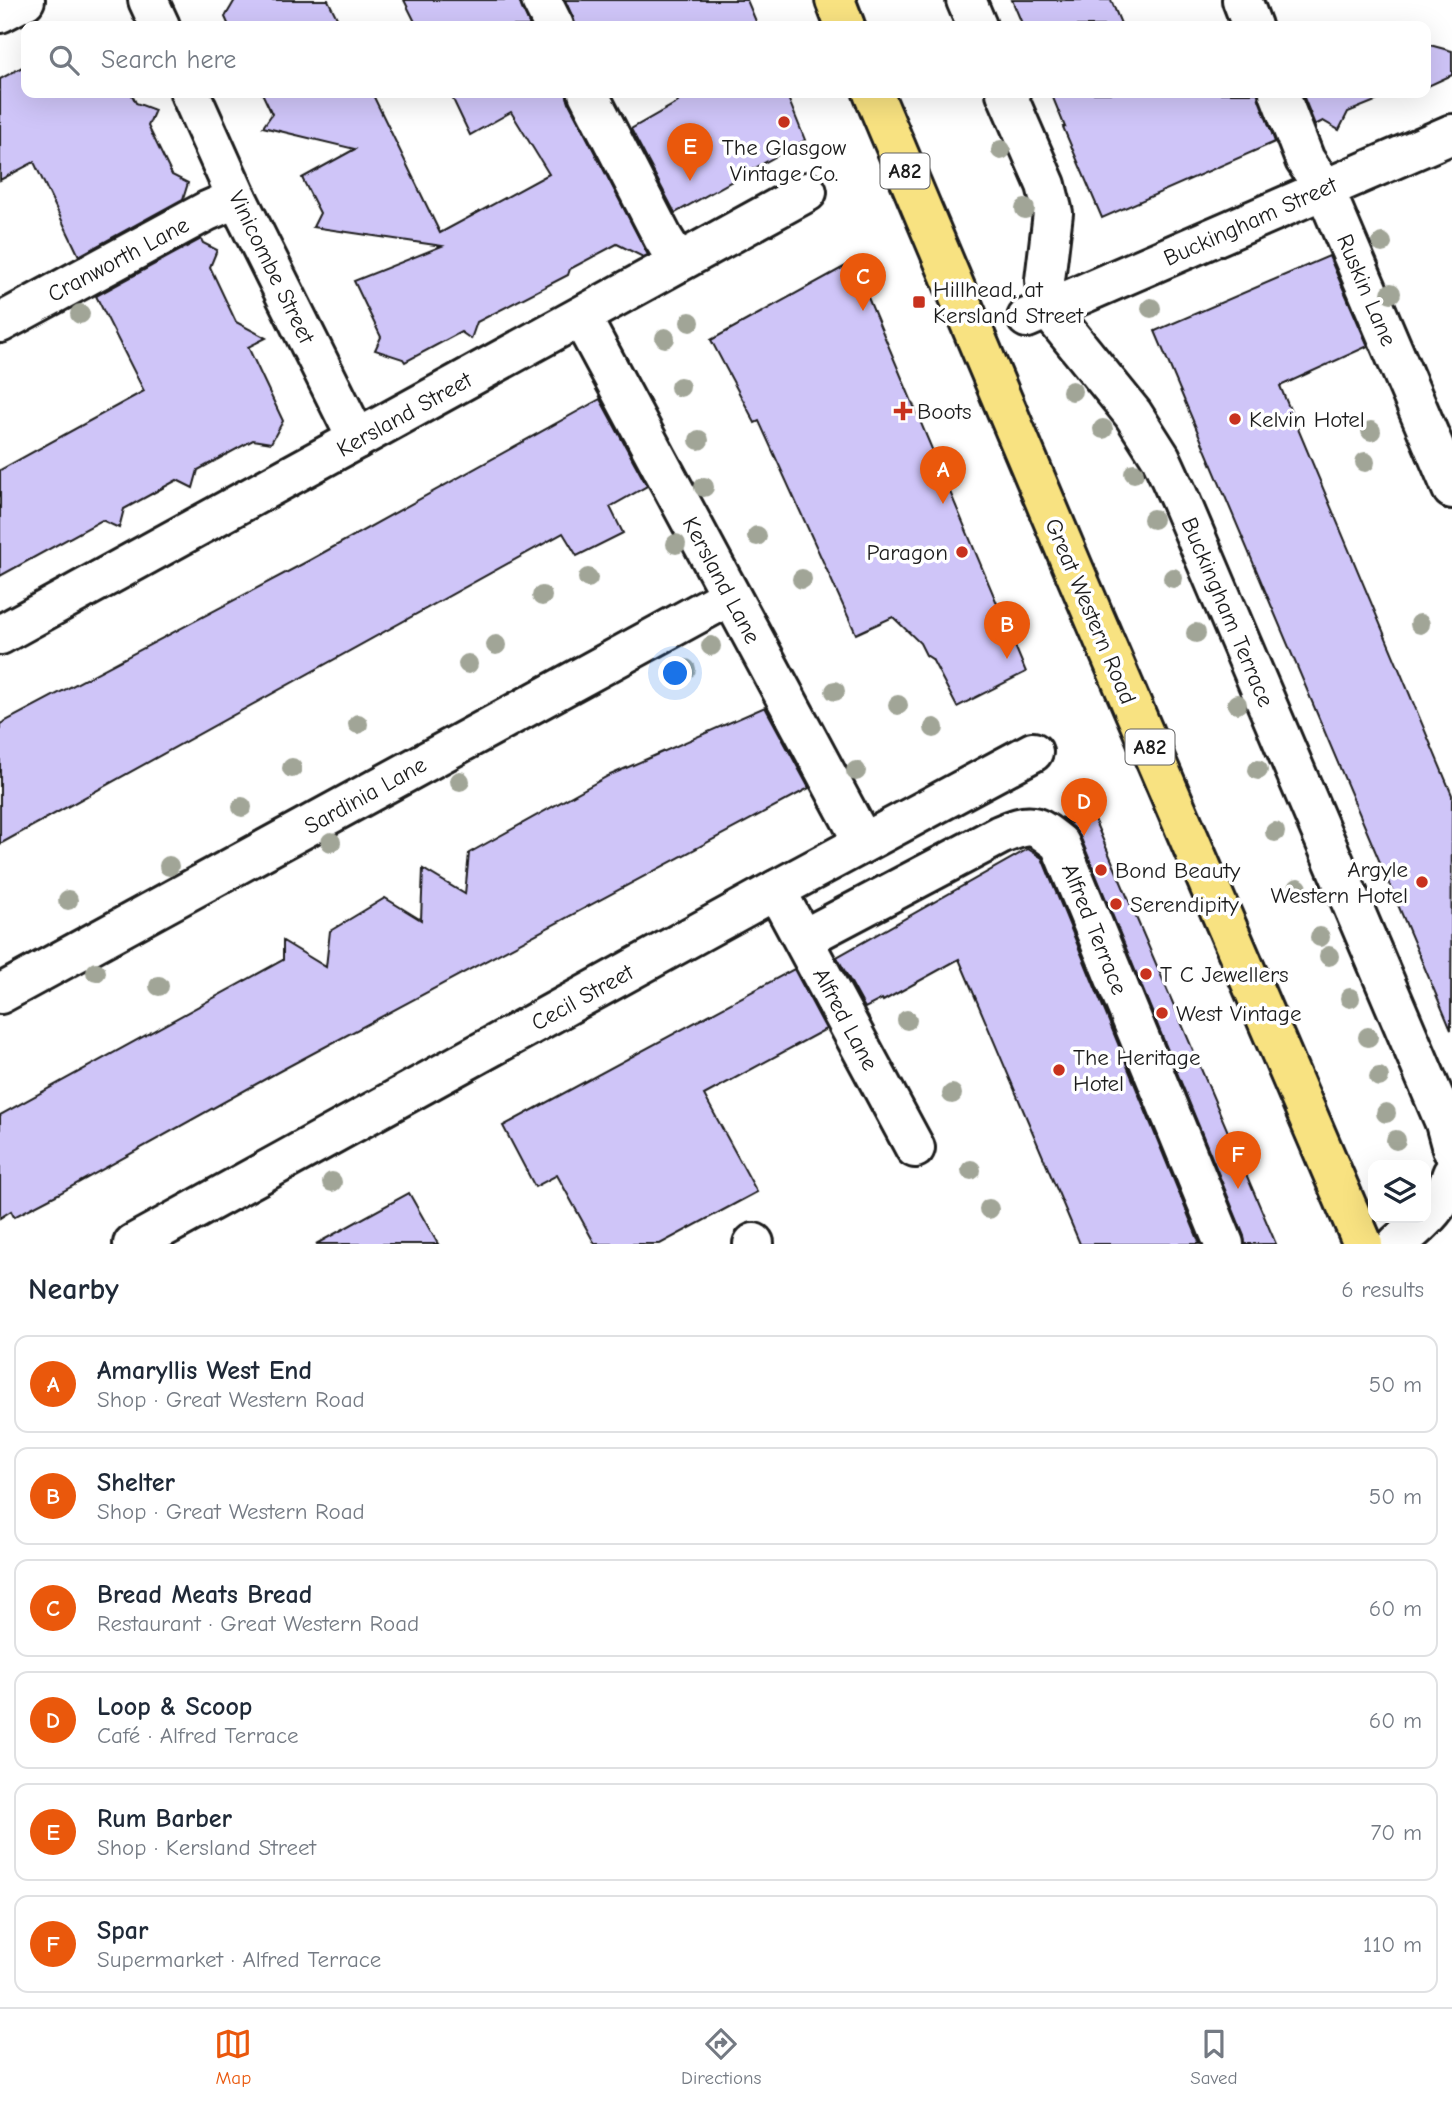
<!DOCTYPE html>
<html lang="en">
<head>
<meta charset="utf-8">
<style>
  body { margin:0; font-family:"Comic Neue",sans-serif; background:#f6f6f7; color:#1f2937 }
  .controls { position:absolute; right:21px; bottom:21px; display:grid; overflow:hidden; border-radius:14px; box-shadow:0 7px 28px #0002 }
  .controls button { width:63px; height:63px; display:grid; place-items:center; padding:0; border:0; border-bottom:2px solid #e0e1e3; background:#fff; color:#1f2937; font:35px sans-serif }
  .you { position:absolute; left:676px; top:674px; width:24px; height:24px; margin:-18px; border:5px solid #fff; border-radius:50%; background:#1a73e8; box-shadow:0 0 0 10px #1a73e833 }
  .badge { display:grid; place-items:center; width:46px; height:46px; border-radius:50%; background:#ea580c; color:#fff; font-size:23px; font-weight:700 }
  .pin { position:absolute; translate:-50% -58px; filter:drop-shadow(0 2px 4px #0008) }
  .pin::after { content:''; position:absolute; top:37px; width:24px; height:21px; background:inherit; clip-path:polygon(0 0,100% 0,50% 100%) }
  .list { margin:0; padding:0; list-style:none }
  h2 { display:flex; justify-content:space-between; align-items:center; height:91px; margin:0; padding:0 28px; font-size:30px }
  h2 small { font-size:23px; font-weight:400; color:#747a83 }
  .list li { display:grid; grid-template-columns:46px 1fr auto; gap:21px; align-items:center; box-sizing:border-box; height:98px; margin:0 14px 14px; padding:0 14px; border:2px solid #e0e1e3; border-radius:14px }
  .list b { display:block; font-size:26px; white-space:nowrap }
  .list p { margin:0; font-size:23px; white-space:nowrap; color:#747a83 }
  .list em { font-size:23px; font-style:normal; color:#747a83 }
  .icon { flex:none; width:38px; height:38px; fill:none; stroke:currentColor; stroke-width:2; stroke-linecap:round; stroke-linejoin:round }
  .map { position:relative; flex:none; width:1452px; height:1244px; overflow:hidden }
  .search { position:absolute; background:#fff; box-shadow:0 7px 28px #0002; left:21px; right:21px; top:21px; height:77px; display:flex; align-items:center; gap:18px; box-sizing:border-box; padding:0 24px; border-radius:14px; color:#747a83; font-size:26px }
  .sheet { height:763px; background:#fff }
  nav { display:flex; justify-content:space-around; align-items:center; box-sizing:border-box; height:98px; border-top:2px solid #e0e1e3; background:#fff; font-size:19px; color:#747a83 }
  nav a { display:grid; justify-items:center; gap:4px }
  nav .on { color:#ea580c }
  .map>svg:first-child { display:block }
</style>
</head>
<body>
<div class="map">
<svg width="1452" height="1244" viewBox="0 0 1452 1244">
  <rect width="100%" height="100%" fill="#fff"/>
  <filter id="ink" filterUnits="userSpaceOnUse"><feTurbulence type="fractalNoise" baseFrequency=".0143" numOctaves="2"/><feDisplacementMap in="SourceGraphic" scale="14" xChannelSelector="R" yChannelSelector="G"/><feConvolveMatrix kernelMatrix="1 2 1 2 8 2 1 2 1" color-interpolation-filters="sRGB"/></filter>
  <g filter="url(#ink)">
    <g fill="#cfc5f8" stroke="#1c1c1c" stroke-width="2">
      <path d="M235,0h93l13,26h-112l-4,-9z"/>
      <path d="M404,0h115l11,26h-113z"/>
      <path d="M565,0h182l11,26h-182z"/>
      <path d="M1012,0h99l11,26h-99z"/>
      <path d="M1426,44l26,7v24l-26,12z"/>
      <path d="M26,65v28h105l5,10 19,7 -7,16 24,49 16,8 -5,16 -104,57 -45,-94 -34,18v-101z"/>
      <path d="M262,93h110l68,140 109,-59 -38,-62 -41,23 -20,-42h116l3,10 79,152 -5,2 -26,-13 -47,25 -2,6 -91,47 -6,17 -10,-7 -56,30 -2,-3 -28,-9 6,-13 -27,-56 88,-35 -129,-19 7,-14 -18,-35 53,-29 -92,-22 9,-13z"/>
      <path d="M674,93h112l19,47 -130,73 -44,-84 47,-27z"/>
      <path d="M1051,93h207l17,49 -173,76 -39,-91h2z"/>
      <path d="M1302,93h93l-47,19 -9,18 -16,-9 -8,4z"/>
      <path d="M201,239l2,4 14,7 -7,17 26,55 30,16 -18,9 35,74 -12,22 -18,-3 -55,30 -5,18 -16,-8 -53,29 -5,19 -17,-8 -102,56v-106l144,-79 -48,-95z"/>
      <path d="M1329,256l39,90 -88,40 172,409 -1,235 -296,-699z"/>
      <path d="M853,262l173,410 -69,35 -25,-48 -6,-4 -6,-12 -27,-26 -37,17 -97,-213 -4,2 -44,-83z"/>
      <path d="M600,399l47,87 -37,21 13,26 -46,23 -14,-23 -563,311v-120l310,-164z"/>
      <path d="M765,707l44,81 -531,284 -220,122 -44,23 -3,-6 -11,7v-103l283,-155v-19l43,26 4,-36 55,-33 36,22 2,-51 42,25 4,-41 139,-77z"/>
      <path d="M1091,812l185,432h-31l-1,-8 -164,-400 -19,-19 10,6z"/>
      <path d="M1028,849l14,9 158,386h-120l-121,-285 -76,42 -1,-2 -17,9 -28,-51z"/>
      <path d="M794,969l32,60 -122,66 53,97 -97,52h-65l-38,-69 -22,12 -32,-61z"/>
      <path d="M409,1193l29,51h-122z"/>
    </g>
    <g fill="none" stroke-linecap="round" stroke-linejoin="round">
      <g stroke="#1c1c1c" stroke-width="44">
        <g id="minor">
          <path d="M148,0l12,26"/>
          <path d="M541,0l13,26"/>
          <path d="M966,0l11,26"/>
          <path d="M1242,0l10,26"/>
          <path d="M0,13l25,-13"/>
          <path d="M190,93l47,105 120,241"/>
          <path d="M588,93l75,145 15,24"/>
          <path d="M1006,93l40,92 7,28 -8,67 3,29 85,105 28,44 20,44 264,621 7,26"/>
          <path d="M1279,93l26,67 19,28 128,301"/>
          <path d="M581,317l282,525"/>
          <path d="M1027,318l425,-184"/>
          <path d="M0,323l207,-112 30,-13"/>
          <path d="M0,635l807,-443"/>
          <path d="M776,890l139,258"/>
          <path d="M803,939l197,-104c31,-13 34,-12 60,9l164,400"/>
          <path d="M0,994l730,-398"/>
          <path d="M133,1244l643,-354 257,-138"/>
          <path d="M753,1244l1,-1"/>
          <path d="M1397,1244c24,-21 46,-38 55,-70"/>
        </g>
      </g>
      <g stroke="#1c1c1c" stroke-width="44">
        <g id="major">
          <path d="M835,0l10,26"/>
          <path d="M873,93l201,477 289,674"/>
        </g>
      </g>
      <use href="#minor" stroke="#fff" stroke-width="38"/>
      <use href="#major" stroke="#f8e281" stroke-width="38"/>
    </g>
    <g fill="#a1a597">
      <circle cx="1001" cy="150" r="10"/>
      <circle cx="1025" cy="209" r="10"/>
      <circle cx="1382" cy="243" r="10"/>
      <circle cx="1391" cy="293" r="10"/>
      <circle cx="1151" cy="308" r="10"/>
      <circle cx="80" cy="314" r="10"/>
      <circle cx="690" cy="322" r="10"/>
      <circle cx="665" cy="338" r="10"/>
      <circle cx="680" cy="387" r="10"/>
      <circle cx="1072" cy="391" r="10"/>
      <circle cx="1103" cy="429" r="10"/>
      <circle cx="1371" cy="431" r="10"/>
      <circle cx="699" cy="440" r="10"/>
      <circle cx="1365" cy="462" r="10"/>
      <circle cx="1134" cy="473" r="10"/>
      <circle cx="704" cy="487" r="10"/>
      <circle cx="1153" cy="519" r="10"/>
      <circle cx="757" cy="536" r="10"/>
      <circle cx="676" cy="544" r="10"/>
      <circle cx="588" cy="578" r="10"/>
      <circle cx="1173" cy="578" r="10"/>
      <circle cx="802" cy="579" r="10"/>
      <circle cx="542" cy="596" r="10"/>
      <circle cx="1420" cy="624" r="10"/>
      <circle cx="1196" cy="633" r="10"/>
      <circle cx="496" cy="645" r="10"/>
      <circle cx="711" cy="646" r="10"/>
      <circle cx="468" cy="664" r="10"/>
      <circle cx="686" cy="669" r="10"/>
      <circle cx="835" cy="691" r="10"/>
      <circle cx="1237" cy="704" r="10"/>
      <circle cx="898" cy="705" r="10"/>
      <circle cx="358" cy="724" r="10"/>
      <circle cx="934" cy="728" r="10"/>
      <circle cx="292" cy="768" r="10"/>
      <circle cx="1258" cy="770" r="10"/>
      <circle cx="856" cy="771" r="10"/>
      <circle cx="460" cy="781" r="10"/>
      <circle cx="242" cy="807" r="10"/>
      <circle cx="1275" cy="832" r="10"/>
      <circle cx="331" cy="842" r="10"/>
      <circle cx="169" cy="866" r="10"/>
      <circle cx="1298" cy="888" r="10"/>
      <circle cx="68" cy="900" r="10"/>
      <circle cx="1320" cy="937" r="10"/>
      <circle cx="1329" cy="956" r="10"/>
      <circle cx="96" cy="972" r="10"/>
      <circle cx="159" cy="986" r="10"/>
      <circle cx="1350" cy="998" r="10"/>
      <circle cx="907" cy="1020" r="10"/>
      <circle cx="1368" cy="1037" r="10"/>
      <circle cx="1379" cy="1077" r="10"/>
      <circle cx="952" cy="1094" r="10"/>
      <circle cx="1386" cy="1113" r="10"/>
      <circle cx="1396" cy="1140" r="10"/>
      <circle cx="971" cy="1170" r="10"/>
      <circle cx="332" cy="1182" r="10"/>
      <circle cx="989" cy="1209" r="10"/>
    </g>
  </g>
  <g fill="#c8321e" stroke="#fff" stroke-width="2.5">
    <circle cx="784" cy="122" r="7"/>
    <rect x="912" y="295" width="14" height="14" rx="3.5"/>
    <path d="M899.5 400.5h7v7h7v7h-7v7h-7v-7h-7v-7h7z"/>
    <circle cx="1235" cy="419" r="7"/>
    <circle cx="962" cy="552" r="7"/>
    <circle cx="1101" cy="870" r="7"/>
    <circle cx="1422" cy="882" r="7"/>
    <circle cx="1116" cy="904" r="7"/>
    <circle cx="1146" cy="974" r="7"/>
    <circle cx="1162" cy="1013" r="7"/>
    <circle cx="1059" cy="1070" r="7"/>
  </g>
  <g text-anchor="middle" stroke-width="7" stroke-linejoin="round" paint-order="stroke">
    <g fill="#fff" stroke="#606060" stroke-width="2">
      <rect x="880.5" y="153.5" width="49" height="35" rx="5"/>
      <rect x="1125.5" y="729.5" width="49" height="35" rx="5"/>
    </g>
    <g font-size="21" font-weight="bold" fill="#1c1c1c">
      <text x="905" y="178">A82</text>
      <text x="1150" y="754">A82</text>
    </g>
    <g font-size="23" fill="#1c1c1c" stroke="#fff" text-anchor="start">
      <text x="784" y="155" text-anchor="middle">The Glasgow<tspan x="784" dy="26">Vintage Co.</tspan></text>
      <text x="933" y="297">Hillhead, at<tspan x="933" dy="26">Kersland Street</tspan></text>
      <text x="917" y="419">Boots</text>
      <text x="1249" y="427">Kelvin Hotel</text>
      <text x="948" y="560" text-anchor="end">Paragon</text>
      <text x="1408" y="877" text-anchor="end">Argyle<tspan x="1408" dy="26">Western Hotel</tspan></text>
      <text x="1115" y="878">Bond Beauty</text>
      <text x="1130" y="912">Serendipity</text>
      <text x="1160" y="982">T C Jewellers</text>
      <text x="1176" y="1021">West Vintage</text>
      <text x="1073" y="1065">The Heritage<tspan x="1073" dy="26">Hotel</tspan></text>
    </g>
    <g font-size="23" fill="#1c1c1c" stroke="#fff">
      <text transform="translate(1250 221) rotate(-24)" y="8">Buckingham Street</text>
      <text transform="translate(118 259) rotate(-28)" y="8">Cranworth Lane</text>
      <text transform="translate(272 267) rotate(64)" y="8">Vinicombe Street</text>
      <text transform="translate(1367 290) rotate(67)" y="8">Ruskin Lane</text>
      <text transform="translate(404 414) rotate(-29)" y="8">Kersland Street</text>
      <text transform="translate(722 580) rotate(62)" y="8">Kersland Lane</text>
      <text transform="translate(1091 611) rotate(67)" y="8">Great Western Road</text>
      <text transform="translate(1228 612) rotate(67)" y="8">Buckingham Terrace</text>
      <text transform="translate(365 795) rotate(-29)" y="8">Sardinia Lane</text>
      <text transform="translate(1095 929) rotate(68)" y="8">Alfred Terrace</text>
      <text transform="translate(582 997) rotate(-29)" y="8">Cecil Street</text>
      <text transform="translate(846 1019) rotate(62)" y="8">Alfred Lane</text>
    </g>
  </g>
</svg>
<div class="controls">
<button><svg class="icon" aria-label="layers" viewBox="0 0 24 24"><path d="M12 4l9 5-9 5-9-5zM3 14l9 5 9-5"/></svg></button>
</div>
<div class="you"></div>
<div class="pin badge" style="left:943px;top:504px">A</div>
<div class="pin badge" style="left:1007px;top:659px">B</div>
<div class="pin badge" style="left:863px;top:311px">C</div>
<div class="pin badge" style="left:1084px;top:836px">D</div>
<div class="pin badge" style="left:690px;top:181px">E</div>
<div class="pin badge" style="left:1238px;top:1189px">F</div>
<div class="search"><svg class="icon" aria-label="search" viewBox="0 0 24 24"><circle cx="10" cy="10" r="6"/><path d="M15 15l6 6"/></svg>Search here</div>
</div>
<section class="sheet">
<h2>Nearby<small>6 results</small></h2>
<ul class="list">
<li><span class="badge">A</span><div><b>Amaryllis West End</b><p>Shop · Great Western Road</p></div><em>50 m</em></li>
<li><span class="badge">B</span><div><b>Shelter</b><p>Shop · Great Western Road</p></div><em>50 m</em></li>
<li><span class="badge">C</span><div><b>Bread Meats Bread</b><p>Restaurant · Great Western Road</p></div><em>60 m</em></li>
<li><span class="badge">D</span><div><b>Loop &amp; Scoop</b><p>Café · Alfred Terrace</p></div><em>60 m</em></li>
<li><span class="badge">E</span><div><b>Rum Barber</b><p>Shop · Kersland Street</p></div><em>70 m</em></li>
<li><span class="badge">F</span><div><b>Spar</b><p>Supermarket · Alfred Terrace</p></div><em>110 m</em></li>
</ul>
</section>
<nav>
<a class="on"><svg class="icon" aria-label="map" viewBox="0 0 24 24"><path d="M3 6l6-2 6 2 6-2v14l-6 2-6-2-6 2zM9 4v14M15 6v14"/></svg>Map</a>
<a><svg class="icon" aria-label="directions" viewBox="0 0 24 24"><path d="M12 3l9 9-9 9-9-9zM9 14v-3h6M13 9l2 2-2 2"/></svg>Directions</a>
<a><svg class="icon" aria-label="saved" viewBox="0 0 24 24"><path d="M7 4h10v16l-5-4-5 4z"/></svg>Saved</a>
</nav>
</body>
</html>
